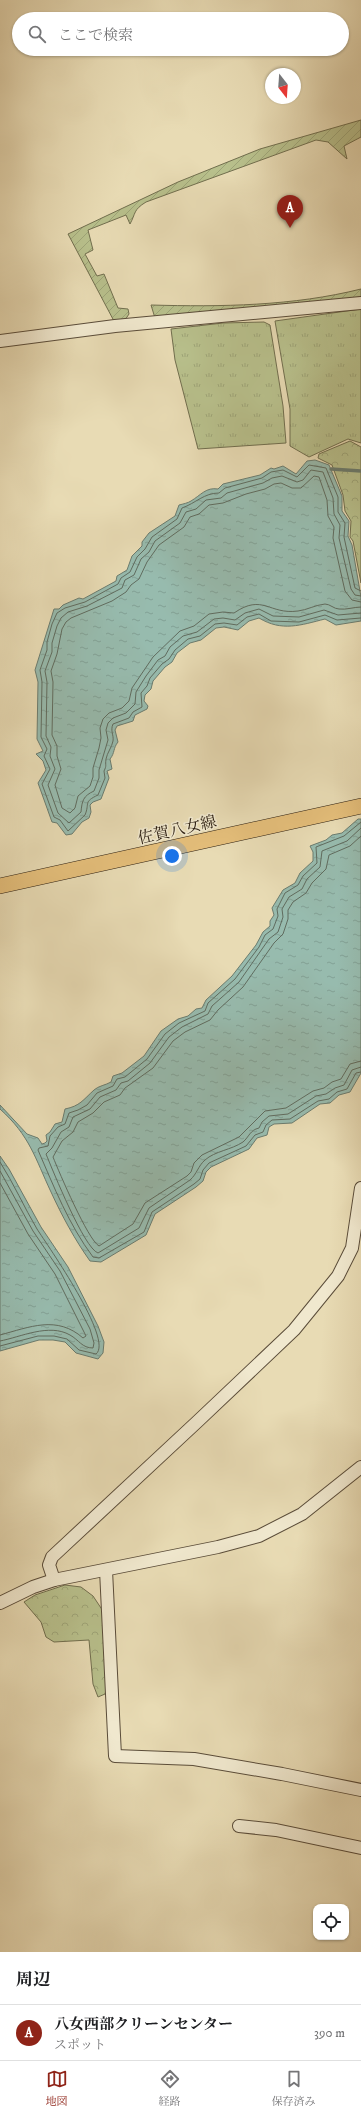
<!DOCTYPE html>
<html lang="ja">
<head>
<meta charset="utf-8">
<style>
  body { margin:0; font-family:"IM FELL DW Pica","Noto Serif JP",serif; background:#f6f6f6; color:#202124 }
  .controls { position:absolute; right:12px; bottom:12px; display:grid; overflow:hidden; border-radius:8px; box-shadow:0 1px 3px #0004 }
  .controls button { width:36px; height:36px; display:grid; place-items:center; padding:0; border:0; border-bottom:1px solid #e0e0e0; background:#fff; color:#202124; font:20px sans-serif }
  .compass { position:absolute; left:265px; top:68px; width:36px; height:36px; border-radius:50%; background:#fff; box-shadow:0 1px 3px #0004; rotate:163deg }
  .you { position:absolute; left:172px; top:856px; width:14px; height:14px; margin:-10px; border:3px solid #fff; border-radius:50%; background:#1a73e8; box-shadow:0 0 0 6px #1a73e833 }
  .badge { display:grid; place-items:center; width:26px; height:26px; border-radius:50%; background:#8f2418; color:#fff; font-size:13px; font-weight:700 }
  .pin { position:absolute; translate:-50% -33px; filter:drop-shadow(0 1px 2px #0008) }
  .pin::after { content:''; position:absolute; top:21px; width:14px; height:12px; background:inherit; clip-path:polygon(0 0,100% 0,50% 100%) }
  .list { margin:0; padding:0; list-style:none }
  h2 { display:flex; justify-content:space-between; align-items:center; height:52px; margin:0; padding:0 16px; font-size:17px }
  h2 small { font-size:13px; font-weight:400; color:#757577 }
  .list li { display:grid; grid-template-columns:26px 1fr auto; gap:12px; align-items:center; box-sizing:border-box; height:56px; padding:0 16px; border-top:1px solid #e0e0e0 }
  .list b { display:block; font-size:15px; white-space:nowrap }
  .list p { margin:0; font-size:13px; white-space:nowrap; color:#757577 }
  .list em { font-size:13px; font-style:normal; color:#757577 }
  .icon { flex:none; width:22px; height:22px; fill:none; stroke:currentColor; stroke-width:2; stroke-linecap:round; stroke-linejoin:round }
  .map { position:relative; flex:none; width:361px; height:1952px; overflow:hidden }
  .search { position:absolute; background:#fff; box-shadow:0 1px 3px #0004; left:12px; right:12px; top:12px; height:44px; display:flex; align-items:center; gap:10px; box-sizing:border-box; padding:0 14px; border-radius:22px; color:#757577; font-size:15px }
  .sheet { height:108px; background:#fff }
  nav { display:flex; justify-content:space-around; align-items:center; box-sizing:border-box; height:56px; border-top:1px solid #e0e0e0; background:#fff; font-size:11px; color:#757577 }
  nav a { display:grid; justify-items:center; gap:2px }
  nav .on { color:#8f2418 }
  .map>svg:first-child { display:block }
</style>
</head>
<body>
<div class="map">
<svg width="361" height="1952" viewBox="0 0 361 1952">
  <defs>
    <pattern id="grass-tufts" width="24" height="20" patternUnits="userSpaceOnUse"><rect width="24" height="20" fill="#b8c08c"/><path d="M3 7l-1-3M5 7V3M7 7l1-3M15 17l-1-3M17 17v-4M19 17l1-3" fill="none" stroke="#9ea578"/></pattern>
    <pattern id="forest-crowns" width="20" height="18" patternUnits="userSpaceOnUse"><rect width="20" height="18" fill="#b8c08c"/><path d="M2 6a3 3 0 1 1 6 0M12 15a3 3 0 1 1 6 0" fill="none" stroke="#9ea578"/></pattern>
    <pattern id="garden-furrows" width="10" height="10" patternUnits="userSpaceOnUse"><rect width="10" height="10" fill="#b8c08c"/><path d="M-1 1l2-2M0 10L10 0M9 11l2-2" fill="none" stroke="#9ea578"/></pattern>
    <pattern id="water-ripples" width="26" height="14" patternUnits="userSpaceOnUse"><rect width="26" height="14" fill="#97bbae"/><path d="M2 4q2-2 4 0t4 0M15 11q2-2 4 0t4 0" fill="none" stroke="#82a095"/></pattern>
  </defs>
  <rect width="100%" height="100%" fill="#e8dbb4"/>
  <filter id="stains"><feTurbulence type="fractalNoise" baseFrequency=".005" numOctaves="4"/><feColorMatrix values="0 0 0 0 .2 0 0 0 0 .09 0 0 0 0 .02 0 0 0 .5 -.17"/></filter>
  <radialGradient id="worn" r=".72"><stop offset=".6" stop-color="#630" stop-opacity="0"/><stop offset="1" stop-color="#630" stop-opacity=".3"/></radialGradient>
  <g fill="url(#grass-tufts)" stroke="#716e4e">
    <path d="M361,309v134l-13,-4 -39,18 -19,-11v-37l-15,-88z"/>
    <path d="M264,322l6,3 13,81 3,37 -88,6 -23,-89 -4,-31 52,-6z"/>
  </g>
  <g fill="url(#forest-crowns)" stroke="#716e4e">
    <path d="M350,441l11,6v136l-8,-42 -3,-4 1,-16 -6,-10 -2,-16 -11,-30 -14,-7 1,-4z"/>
    <path d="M65,1585l16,2 12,9 10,15 5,72 -3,11 -7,3 -5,-13 -4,-44 -35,2 -8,-5 -5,-15 -17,-20 11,-7z"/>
  </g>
  <g fill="url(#garden-furrows)" stroke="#716e4e">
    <path d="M361,120v17l-17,9 3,13 -19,-17 -12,-2 -170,62c-13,8 -10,11 -16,22l-4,-9 -38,15 5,20 -8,4 12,22 7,-2 14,34 10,1 1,5 -4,6 -10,3 -47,-89 110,-52 82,-33z"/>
    <path d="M361,289v8l-206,21 -4,-13c70,2 142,1 210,-16z"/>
  </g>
  <g fill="url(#water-ripples)" stroke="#6b7c6f">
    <path d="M315,460l14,5 13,31v15l7,10 -1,15 4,9 9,52v24l-25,4 -11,-6c-24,6 -43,13 -66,-1l-10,3 -11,9 -14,-3 -8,1 -15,12 -11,3 -13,10 -5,9 -7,5 -12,14 -2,8 -6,6 -1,6 4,5 -1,3 -12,6 -2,6 -16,5 -2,4 3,12c-5,6 -3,11 -8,17l2,10 -5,2 2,7 -8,21 -8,3 -3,3 1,7 -2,6 -7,4 -10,12 -6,1 -9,-12 -5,-1 -14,-39 8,-13 -3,-9 -7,-7 7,-3 -6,-12 1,-57 -3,-12 19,-61h5l4,-4 16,-7 4,1 33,-18 1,-5 10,-6 5,-14 10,-10v-4l7,-9 26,-17 4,-11c4,-1 9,-2 12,-4 10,-6 15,-14 27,-12l5,-5 37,-9 11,-7 3,1 9,-3 13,8 11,-13z"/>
    <path d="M358,819h3v254l-11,19 -11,3 -9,8 -10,1 -28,19 -18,1 -5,3 -2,8 -10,3 -8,11 -38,18 -5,5 -3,9 -7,6 -41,27 -9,21 -45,27 -11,-1c-15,-21 -28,-45 -39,-69 -16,-34 -21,-56 -51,-83v-4l27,29 11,4 4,6 3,-1 2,-2 -1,-6 4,-3 5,-8 7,-2 3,-13c15,-3 18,-9 29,-19 4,-4 12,-5 17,-8l2,-6 9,-3 22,-17 17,-25 17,-12 10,-3 8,-7 6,-1 4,-8 26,-24 24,-31 7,-13 7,-6v-5l4,-6 -2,-7 11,-18 12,-7 5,-10 13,-12v-9l-3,-6 16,-6 6,-5 10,-2z"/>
    <path d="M0,1156l9,13 32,58 27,40 30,59 6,16 -1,11 -5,6 -22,-6 -11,-11 -12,-2h-14l-39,11z"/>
  </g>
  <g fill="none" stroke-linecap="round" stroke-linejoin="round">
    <g stroke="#606c5f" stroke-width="1">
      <path d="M361,591l-6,-3 -11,-51 1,-14 -7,-11v-15l-12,-29 -17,-3 -12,12 -14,-7 -12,2 -9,6 -37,10 -6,5c-15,0 -23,10 -37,15l-5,11 -25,18 -7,12 -8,8 -7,15 -9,6 -3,6 -33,18 -20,6 -8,5 -5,11 -5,18v8l-7,20 2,12 -1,55 6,12 -3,7 6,13 -8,15 12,33 6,3 8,11 17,-16c5,-12 -2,-13 13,-20l7,-17 -1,-7c3,-6 1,-5 2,-12 1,-6 6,-12 7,-18 1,-6 -3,-10 0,-17l16,-6 4,-6 9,-5 -1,-14 6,-7 3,-8 12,-14 7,-5 6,-9 13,-11 12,-3 15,-12 9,-1 13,2 10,-8 12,-3 12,7 28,1 26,-7 12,5 24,-2"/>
      <path d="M361,596l-6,-1 -4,-6 -12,-51 1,-13 -6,-11 -1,-16 -10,-26 -12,-2 -8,10 -6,2 -15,-6 -10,2 -9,5 -36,10 -6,5 -15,2 -10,9 -10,3 -6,11 -25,18 -6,11 -8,7 -7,16 -9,5 -3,8 -35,18 -19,6 -7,6 -4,8 -5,17v9l-7,19 2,11 -1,54 5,11 -1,9 5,13 -7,16 10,28 11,10 12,-11c1,-11 2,-16 13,-21l5,-13v-8l9,-30 -2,-10 2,-7 5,-5 13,-5 9,-9 1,-12 10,-16 12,-16 7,-4 5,-9 13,-11 14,-4 17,-13 9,-1 12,2 10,-7 14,-4 14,7 26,1 25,-7 14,5 23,-2"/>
      <path d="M361,602l-9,-2 -7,-9 -12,-53 1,-11 -6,-11 -1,-16 -8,-23 -5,-1 -13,12h-9l-11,-5 -7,1 -9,5 -19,5 -23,9 -14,2 -10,9 -9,3 -6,10 -25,18 -12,17 -8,17 -8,6 -5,7 -14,9 -41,17 -5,4 -4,7 -5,25 -6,17 2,11 -1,53 5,11v10l4,13 -6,16 7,23 8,5 5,-5 3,-12 12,-10 3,-9v-9l6,-20 2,-10 -1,-10 3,-9 6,-6 13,-5 7,-7 3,-13 21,-31 27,-26 14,-5 15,-12 14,-2 11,1c29,-20 35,2 64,-2 9,-1 17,-6 27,-7 5,0 9,5 14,5 7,1 15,-2 22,-2"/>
      <path d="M361,822l-17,14 -28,11 1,16 -14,13 -5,9 -13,8 -8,16 1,7 -5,13 -8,6 -6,12 -24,32 -27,24 -3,8 -26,12 -14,11 -18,25 -22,18 -8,2 -4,7 -16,7 -10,12 -9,5 -9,3 -4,11 -7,3 -8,9 -2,10 -9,2 -1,2c16,37 31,75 55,107l6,1 45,-26 8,-20 42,-28 6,-5 3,-9 6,-7 37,-17 9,-11 8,-3 3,-7 6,-5 18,-1 28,-18 11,-2 8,-7 10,-3 9,-16 5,-1"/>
      <path d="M361,828l-14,13 -25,10 -2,16 -13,12 -5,10 -13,8 -7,12 1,8 -5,15 -9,7 -30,43 -27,24 -4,8 -26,13 -13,10 -19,26 -22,18 -7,2 -5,7 -16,7 -10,12 -17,8 -4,10 -8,5 -9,16 -6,6c7,17 38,94 52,99l41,-25 10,-20 41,-28c7,-6 8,-14 15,-20 10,-9 26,-10 38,-18 6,-5 7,-12 16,-14l3,-6 7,-6 19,-2 28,-18 10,-2 9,-6 9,-3 8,-15 9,-3"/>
      <path d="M361,836l-11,10 -21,9 -3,14 -14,14 -6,10 -13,9 -5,8v9l-5,15 -9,9 -31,44 -25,23 -8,10 -25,12 -12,9 -20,27 -28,20 -5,7 -16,7 -11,11 -15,9 -5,10 -11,9 -9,16c6,15 35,83 46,89l34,-22 12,-21 42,-27 4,-4 3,-9 8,-8 37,-18 26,-26 21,-3 27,-17 11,-3 8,-6 9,-3 9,-15 11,-3"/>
      <path d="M0,1162c14,22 24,45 37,67 11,17 77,111 59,125l-17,-4 -12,-11 -13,-3h-16l-38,10"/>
      <path d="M0,1171l33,60 27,40 30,58 4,14 -1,5c-11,0 -14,-8 -23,-13 -21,-12 -49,2 -70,6"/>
      <path d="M0,1183l28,51 27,40 31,62 -3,2c-26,-23 -53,-11 -83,-3"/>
    </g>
    <path stroke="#6b7c6f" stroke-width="3.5" d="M331,469l30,2"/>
    <g stroke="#5a4c39" stroke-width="14">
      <g id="minor">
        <path d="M0,341l115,-15 246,-23"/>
        <path d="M106,1570l9,186 79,3 88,15 79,16"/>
        <path d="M54,1580l-5,-15 3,-8 146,-136 96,-91 44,-54 14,-28 9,-60"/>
        <path d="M0,1603l33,-16 21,-7 164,-33 41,-11 43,-22 59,-47"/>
        <path d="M239,1826l37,4 85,18"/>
      </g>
    </g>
    <g stroke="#2a1d10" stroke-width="16">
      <path id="major" d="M0,886l361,-80"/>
    </g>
    <use href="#minor" stroke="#f0e8ce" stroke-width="12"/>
    <use href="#major" stroke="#e4be7a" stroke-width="15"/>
  </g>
  <g text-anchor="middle" stroke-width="3" stroke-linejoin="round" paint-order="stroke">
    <g font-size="16" fill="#2a1d10" stroke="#f0e8ce">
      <text transform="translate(177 829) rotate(-13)" y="6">佐賀八女線</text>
    </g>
  </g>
  <rect width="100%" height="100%" filter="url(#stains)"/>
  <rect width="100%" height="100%" fill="url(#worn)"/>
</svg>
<div class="controls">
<button><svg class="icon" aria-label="locate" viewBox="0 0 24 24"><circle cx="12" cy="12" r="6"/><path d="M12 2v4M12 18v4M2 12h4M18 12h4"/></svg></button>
</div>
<svg class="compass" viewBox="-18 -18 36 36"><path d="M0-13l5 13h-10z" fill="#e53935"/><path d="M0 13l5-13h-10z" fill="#757577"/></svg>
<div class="you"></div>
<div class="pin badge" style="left:290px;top:228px">A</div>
<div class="search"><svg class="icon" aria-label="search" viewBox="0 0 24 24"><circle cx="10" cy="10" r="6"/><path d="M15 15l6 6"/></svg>ここで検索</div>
</div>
<section class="sheet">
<h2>周辺<small></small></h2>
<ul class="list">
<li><span class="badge">A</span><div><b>八女西部クリーンセンター</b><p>スポット</p></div><em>390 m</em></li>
</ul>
</section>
<nav>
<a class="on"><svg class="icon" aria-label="map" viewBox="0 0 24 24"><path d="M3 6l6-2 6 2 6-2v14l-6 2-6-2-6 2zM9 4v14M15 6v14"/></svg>地図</a>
<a><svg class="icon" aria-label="directions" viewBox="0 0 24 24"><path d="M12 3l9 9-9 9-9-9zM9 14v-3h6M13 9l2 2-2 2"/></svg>経路</a>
<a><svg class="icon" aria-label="saved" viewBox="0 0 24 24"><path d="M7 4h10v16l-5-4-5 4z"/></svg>保存済み</a>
</nav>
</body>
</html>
